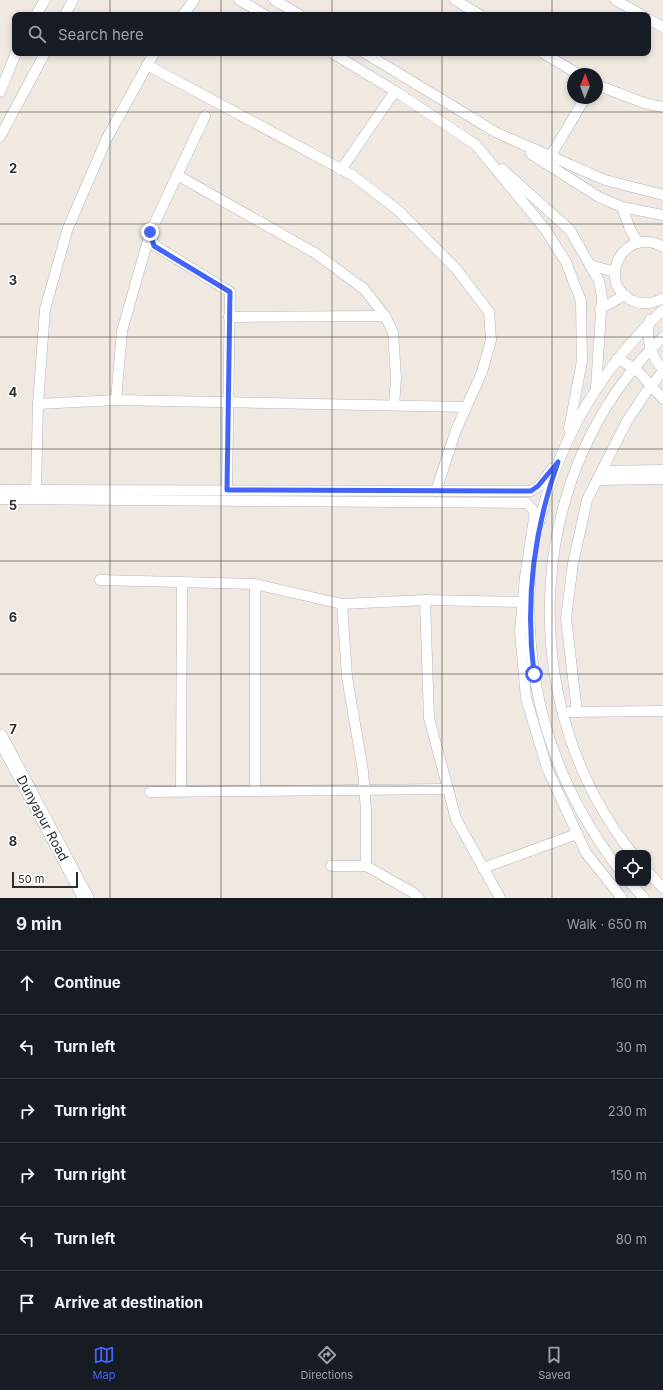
<!DOCTYPE html>
<html lang="en">
<head>
<meta charset="utf-8">
<style>
  body { margin:0; font-family:Inter,sans-serif; background:#20242c; color:#f1f3f6 }
  .controls { position:absolute; right:12px; bottom:12px; display:grid; overflow:hidden; border-radius:8px; box-shadow:0 2px 6px #0003 }
  .controls button { width:36px; height:36px; display:grid; place-items:center; padding:0; border:0; border-bottom:1px solid #363941; background:#171b24; color:#f1f3f6; font:20px sans-serif }
  .compass { position:absolute; left:567px; top:68px; width:36px; height:36px; border-radius:50%; background:#171b24; box-shadow:0 2px 6px #0003; rotate:1deg }
  .scale { position:absolute; left:12px; bottom:10px; width:66px; box-sizing:border-box; padding-left:4px; border:2px solid #2e2e2e; border-top:0; font-size:11px; line-height:14px; white-space:nowrap; color:#2e2e2e; -webkit-text-stroke:3px #fff; paint-order:stroke }
  .stop { position:absolute; width:12px; height:12px; margin:-9px; border:3px solid #4264fb; border-radius:50%; background:#fff }
  .stop.end { background:#4264fb; border-color:#fff; box-shadow:0 1px 4px #0008 }
  .list { margin:0; padding:0; list-style:none }
  h2 { display:flex; justify-content:space-between; align-items:center; height:52px; margin:0; padding:0 16px; font-size:17px }
  h2 small { font-size:13px; font-weight:400; color:#9ea1a6 }
  .list li { display:grid; grid-template-columns:26px 1fr auto; gap:12px; align-items:center; box-sizing:border-box; height:64px; padding:0 16px; border-top:1px solid #363941 }
  .list b { display:block; font-size:15px; white-space:nowrap }
  .list em { font-size:13px; font-style:normal; color:#9ea1a6 }
  .icon { flex:none; width:22px; height:22px; fill:none; stroke:currentColor; stroke-width:2; stroke-linecap:round; stroke-linejoin:round }
  .map { position:relative; flex:none; width:663px; height:898px; overflow:hidden }
  .search { position:absolute; background:#171b24; box-shadow:0 2px 6px #0003; left:12px; right:12px; top:12px; height:44px; display:flex; align-items:center; gap:10px; box-sizing:border-box; padding:0 14px; border-radius:8px; color:#9ea1a6; font-size:15px }
  .sheet { height:436px; background:#171b24 }
  nav { display:flex; justify-content:space-around; align-items:center; box-sizing:border-box; height:56px; border-top:1px solid #363941; background:#171b24; font-size:11px; color:#9ea1a6 }
  nav a { display:grid; justify-items:center; gap:2px }
  nav .on { color:#4264fb }
  .map>svg:first-child { display:block }
</style>
</head>
<body>
<div class="map">
<svg width="663" height="898" viewBox="0 0 663 898">
  <rect width="100%" height="100%" fill="#efe9e1"/>
  <g fill="none" stroke-linecap="round" stroke-linejoin="round">
    <g stroke="#b4b7c1" stroke-width="11">
      <g id="street">
        <path d="M239,0l26,15"/>
        <path d="M274,0l26,15"/>
        <path d="M455,0l25,15"/>
        <path d="M615,0l27,15"/>
        <path d="M36,15l9,-15"/>
        <path d="M65,15l8,-15"/>
        <path d="M183,15l11,-15"/>
        <path d="M648,19l15,8"/>
        <path d="M332,53l63,38 81,54 69,84 21,33 15,39 1,60 -13,68"/>
        <path d="M365,53l132,80 108,47 58,15"/>
        <path d="M543,53l35,21"/>
        <path d="M147,65l205,110 47,36 58,59 32,42 2,28 -9,32 -26,58 -20,61"/>
        <path d="M597,85l47,18 19,4"/>
        <path d="M0,92l16,-39"/>
        <path d="M205,116l-55,117 4,12 76,47 -3,198"/>
        <path d="M0,137l45,-84"/>
        <path d="M531,154l68,43 23,10 41,8"/>
        <path d="M550,157l35,-59"/>
        <path d="M502,169l68,61 29,51 3,16 -6,91"/>
        <path d="M341,170l54,-79"/>
        <path d="M177,175l138,78 49,36 21,27"/>
        <path d="M622,207l8,22 8,14"/>
        <path d="M150,233l-28,98 -6,69 -78,4 7,-95 23,-81 39,-90 47,-85"/>
        <path d="M663,247c-39,-23 -69,36 -30,54 10,4 21,2 30,-3"/>
        <path d="M590,265l25,7"/>
        <path d="M600,309l25,-14"/>
        <path d="M229,317l156,-1 8,16 3,46 -2,27"/>
        <path d="M650,320c-5,16 1,38 13,49"/>
        <path d="M617,359l18,9 28,31"/>
        <path d="M116,400l350,7"/>
        <path d="M602,471l61,-1"/>
        <path d="M597,480l66,-1"/>
        <path d="M0,490l531,1 8,-5 13,-17"/>
        <path d="M36,490l2,-86"/>
        <path d="M0,499l527,4 8,9 -10,65 -5,54 6,67 21,70 39,85 36,45"/>
        <path d="M539,523c20,-82 62,-155 124,-213"/>
        <path d="M100,580l155,4 87,20 83,-4"/>
        <path d="M530,584c-5,107 24,199 88,284"/>
        <path d="M570,712l93,-1"/>
        <path d="M577,712l-11,-94 7,-55 14,-63 40,-79 20,-30 16,-20"/>
        <path d="M181,790l1,-208"/>
        <path d="M255,790v-206"/>
        <path d="M150,792l298,-3"/>
        <path d="M632,853c-119,-149 -109,-383 31,-516"/>
        <path d="M331,866h35v-56l-3,-39 -16,-94 -5,-73"/>
        <path d="M366,866l46,26 7,6"/>
        <path d="M483,868l94,-34"/>
        <path d="M648,872l15,16"/>
        <path d="M630,883l14,15"/>
        <path d="M500,898l-44,-79 -27,-101 -4,-118 97,2"/>
      </g>
    </g>
    <g stroke="#b4b7c1" stroke-width="16">
      <path id="secondary" d="M0,737l86,161"/>
    </g>
    <use href="#street" stroke="#fff" stroke-width="10"/>
    <use href="#secondary" stroke="#fff" stroke-width="15"/>
  </g>
  <g fill="none" stroke-linecap="round" stroke-linejoin="round">
    <path stroke="#4264fb" stroke-width="5" d="M150,232l4,14 76,46 -3,198 304,1 7,-5 20,-24c-25,70 -33,139 -24,212"/>
  </g>
  <path fill="none" stroke="#2e2e2e" stroke-width="1" stroke-opacity="0.55" d="M110,0v15M221,0v15M332,0v15M442,0v15M552,0v15M110,53v845M221,53v845M332,53v845M442,53v845M552,53v845M0,112h663M0,224h663M0,337h663M0,449h663M0,561h663M0,674h663M0,786h663"/>
  <g text-anchor="middle" stroke-width="3" stroke-linejoin="round" paint-order="stroke">
    <g font-size="13" fill="#2e2e2e" stroke="#fff">
      <text transform="translate(43 818) rotate(62)" y="5">Dunyapur Road</text>
    </g>
  </g>
  <g font-size="13" text-anchor="middle" font-weight="bold" fill="#2e2e2e" stroke="#fff" stroke-width="3" stroke-linejoin="round" paint-order="stroke">
    <text x="13" y="173">2</text>
    <text x="13" y="285">3</text>
    <text x="13" y="397">4</text>
    <text x="13" y="510">5</text>
    <text x="13" y="622">6</text>
    <text x="13" y="734">7</text>
    <text x="13" y="846">8</text>
  </g>
</svg>
<div class="controls">
<button><svg class="icon" aria-label="locate" viewBox="0 0 24 24"><circle cx="12" cy="12" r="6"/><path d="M12 2v4M12 18v4M2 12h4M18 12h4"/></svg></button>
</div>
<svg class="compass" viewBox="-18 -18 36 36"><path d="M0-13l5 13h-10z" fill="#e53935"/><path d="M0 13l5-13h-10z" fill="#9ea1a6"/></svg>
<div class="scale">50 m</div>
<div class="stop" style="left:534px;top:674px"></div>
<div class="stop end" style="left:150px;top:232px"></div>
<div class="search"><svg class="icon" aria-label="search" viewBox="0 0 24 24"><circle cx="10" cy="10" r="6"/><path d="M15 15l6 6"/></svg>Search here</div>
</div>
<section class="sheet">
<h2>9 min<small>Walk · 650 m</small></h2>
<ul class="list">
<li><svg class="icon" aria-label="ahead" viewBox="0 0 24 24"><path d="M12 20V5M6 11l6-6 6 6"/></svg><div><b>Continue</b></div><em>160 m</em></li>
<li><svg class="icon" aria-label="left" viewBox="0 0 24 24"><path d="M17 20v-9H6M10 6l-5 5 5 5"/></svg><div><b>Turn left</b></div><em>30 m</em></li>
<li><svg class="icon" aria-label="right" viewBox="0 0 24 24"><path d="M7 20v-9h11M14 6l5 5-5 5"/></svg><div><b>Turn right</b></div><em>230 m</em></li>
<li><svg class="icon" aria-label="right" viewBox="0 0 24 24"><path d="M7 20v-9h11M14 6l5 5-5 5"/></svg><div><b>Turn right</b></div><em>150 m</em></li>
<li><svg class="icon" aria-label="left" viewBox="0 0 24 24"><path d="M17 20v-9H6M10 6l-5 5 5 5"/></svg><div><b>Turn left</b></div><em>80 m</em></li>
<li><svg class="icon" aria-label="arrive" viewBox="0 0 24 24"><path d="M6 21V4h12l-3 4 3 4H6"/></svg><div><b>Arrive at destination</b></div></li>
</ul>
</section>
<nav>
<a class="on"><svg class="icon" aria-label="map" viewBox="0 0 24 24"><path d="M3 6l6-2 6 2 6-2v14l-6 2-6-2-6 2zM9 4v14M15 6v14"/></svg>Map</a>
<a><svg class="icon" aria-label="directions" viewBox="0 0 24 24"><path d="M12 3l9 9-9 9-9-9zM9 14v-3h6M13 9l2 2-2 2"/></svg>Directions</a>
<a><svg class="icon" aria-label="saved" viewBox="0 0 24 24"><path d="M7 4h10v16l-5-4-5 4z"/></svg>Saved</a>
</nav>
</body>
</html>
